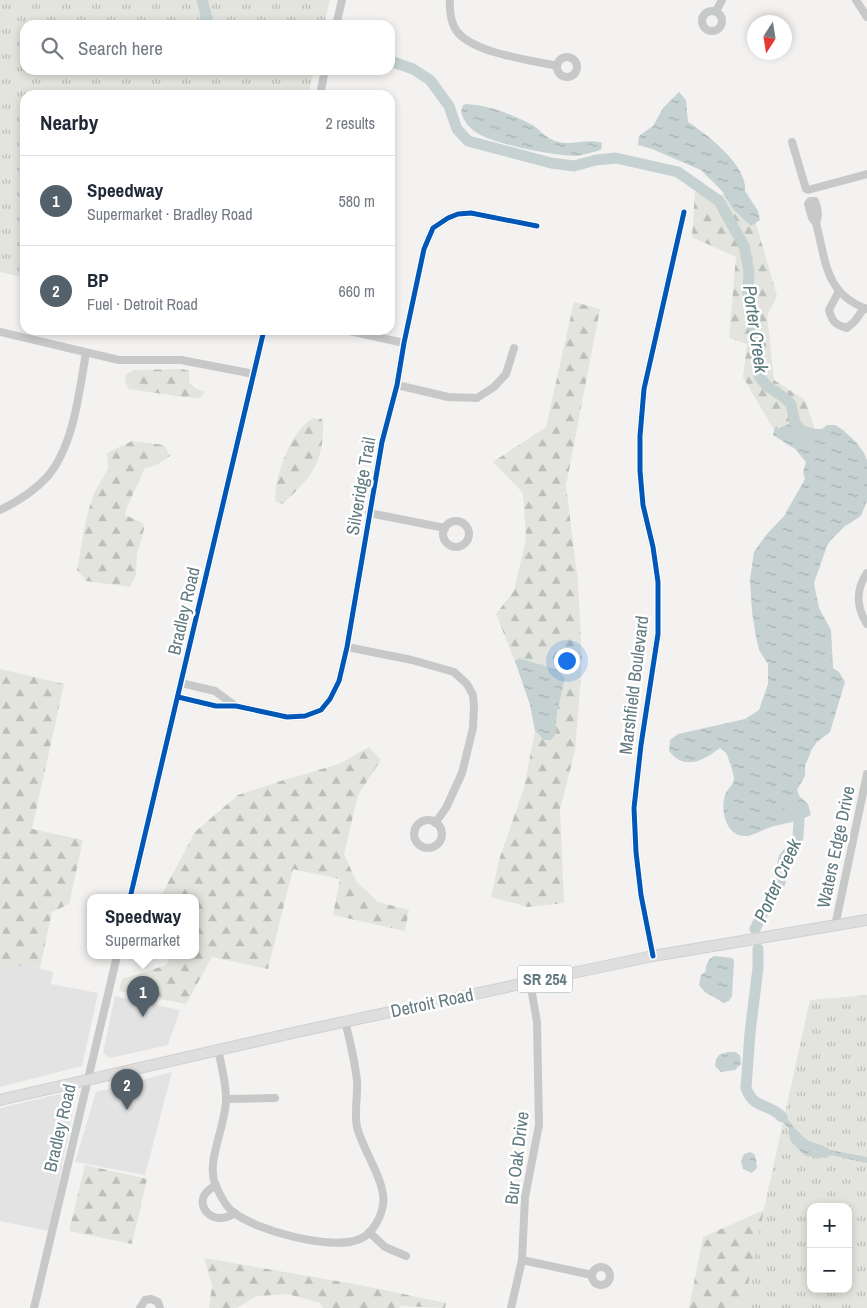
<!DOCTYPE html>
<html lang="en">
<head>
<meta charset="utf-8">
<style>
  body { margin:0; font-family:"Archivo Narrow",sans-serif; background:#f6f6f7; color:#1f2937 }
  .controls { position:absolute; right:15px; bottom:15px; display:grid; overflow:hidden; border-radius:10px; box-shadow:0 2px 8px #0003 }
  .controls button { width:45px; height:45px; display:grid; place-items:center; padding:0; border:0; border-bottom:1px solid #e0e1e3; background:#fff; color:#1f2937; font:25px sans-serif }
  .compass { position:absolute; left:747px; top:15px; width:45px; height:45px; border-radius:50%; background:#fff; box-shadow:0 2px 8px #0003; rotate:192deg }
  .you { position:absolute; left:566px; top:660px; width:18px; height:18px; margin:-12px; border:4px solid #fff; border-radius:50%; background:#1a73e8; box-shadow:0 0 0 8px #1a73e833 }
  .badge { display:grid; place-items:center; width:32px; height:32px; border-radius:50%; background:#54606a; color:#fff; font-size:16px; font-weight:700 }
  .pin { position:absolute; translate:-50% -41px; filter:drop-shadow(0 1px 2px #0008) }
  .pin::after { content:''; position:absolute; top:26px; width:18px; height:15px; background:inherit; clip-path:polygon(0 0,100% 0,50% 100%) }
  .popup { position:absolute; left:87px; top:894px; width:112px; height:65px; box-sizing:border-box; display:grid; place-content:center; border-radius:10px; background:#fff; filter:drop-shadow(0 1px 4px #0005); font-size:16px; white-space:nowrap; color:#747a83 }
  .popup b { font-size:19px; color:#1f2937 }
  .popup::after { content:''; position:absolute; left:50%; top:100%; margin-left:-10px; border:10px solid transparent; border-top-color:#fff }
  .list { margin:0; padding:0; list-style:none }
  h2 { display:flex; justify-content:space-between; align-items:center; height:65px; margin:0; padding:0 20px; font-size:21px }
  h2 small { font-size:16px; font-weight:400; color:#747a83 }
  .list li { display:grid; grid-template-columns:32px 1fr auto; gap:15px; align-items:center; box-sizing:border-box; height:90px; padding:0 20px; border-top:1px solid #e0e1e3 }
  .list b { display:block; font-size:19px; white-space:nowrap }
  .list p { margin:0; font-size:16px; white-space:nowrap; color:#747a83 }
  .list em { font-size:16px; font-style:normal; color:#747a83 }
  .icon { flex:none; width:28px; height:28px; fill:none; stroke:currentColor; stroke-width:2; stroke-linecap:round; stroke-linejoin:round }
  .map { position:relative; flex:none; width:867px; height:1308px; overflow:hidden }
  .search { position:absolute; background:#fff; box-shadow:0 2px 8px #0003; left:20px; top:20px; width:375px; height:55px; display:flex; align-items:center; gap:12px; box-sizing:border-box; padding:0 18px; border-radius:15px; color:#747a83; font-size:19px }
  .panel { position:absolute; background:#fff; box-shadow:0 2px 8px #0003; left:20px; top:90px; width:375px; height:245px; border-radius:15px }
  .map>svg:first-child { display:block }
</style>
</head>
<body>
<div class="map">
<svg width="867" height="1308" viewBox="0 0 867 1308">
  <defs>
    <pattern id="grass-tufts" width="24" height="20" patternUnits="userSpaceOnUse" patternTransform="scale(1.25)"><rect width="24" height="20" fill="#e2e4dd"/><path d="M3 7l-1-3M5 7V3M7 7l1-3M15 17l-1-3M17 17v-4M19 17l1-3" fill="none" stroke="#bbbeb9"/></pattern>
    <pattern id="forest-firs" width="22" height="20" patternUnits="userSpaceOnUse" patternTransform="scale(1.25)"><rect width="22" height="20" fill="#e2e4dd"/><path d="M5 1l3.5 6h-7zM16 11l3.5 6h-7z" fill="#bbbeb9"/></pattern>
    <pattern id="water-ripples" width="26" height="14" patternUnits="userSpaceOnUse" patternTransform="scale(1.25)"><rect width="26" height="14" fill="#c6d2d2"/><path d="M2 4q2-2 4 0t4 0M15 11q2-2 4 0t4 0" fill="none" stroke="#a4afb0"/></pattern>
  </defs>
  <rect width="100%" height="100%" fill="#f3f2f0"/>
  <g fill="#e3e3e3">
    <path d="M27,965l26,7 -2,12 47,9 -16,73 -82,21v-119z"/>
    <path d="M115,996l65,14 -12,35 -58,13 -7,-5z"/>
    <path d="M172,1072l-27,103 -70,-13 21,-70z"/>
    <path d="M64,1093l7,4 3,9 -25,125 -49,-10v-113z"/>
  </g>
  <g fill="url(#grass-tufts)" fill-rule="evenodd">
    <path d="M0,0h330l-6,25h-299v45h289l-6,25h-283v183l-25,-6z"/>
    <path d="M867,995v313h-125l68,-308zM811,1207h37v82h-37z"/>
  </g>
  <g fill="url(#forest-firs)">
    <path d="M695,192l53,4 29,100 -10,20 7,64 31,20 10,29c-19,-6 -23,-6 -41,1l-31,-53 4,-33 -18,-6 7,-81 -44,-20z"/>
    <path d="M574,302l26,7 -34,177 12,97 4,79 -7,89 -15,58 4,94 -36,4 -37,-10 8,-37 25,-72 11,-57 9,9 11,-5 2,-22 8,-35 -7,-8 -39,-12 -4,3 -19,-47 18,-23 12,-52 -3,-46 -30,-31 53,-35z"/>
    <path d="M182,369l7,2v11l6,6 10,4 -5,6 -17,-1 -54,-8 -4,-8 1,-7 9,-4z"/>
    <path d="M313,418l9,1c2,9 1,15 0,24 -4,29 -19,41 -39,61l-8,-3c0,-26 15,-69 38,-83z"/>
    <path d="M132,441l32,4 6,11 -12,8 -14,5c-5,17 -15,28 -19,46l18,8 1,6 -7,26 -1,20 -6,12 -44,-6 -9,-11 9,-51 8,-26 14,-24 -1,-16z"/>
    <path d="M0,669l64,15 -32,145 51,11 -14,64 -17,8 -12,56 -13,-3 -27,3z"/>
    <path d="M369,747l12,13 -23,35 -14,59 12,27 22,21 31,8 -4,21 -72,-16 7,-36 -47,-10 -25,100 -56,-12 -26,47 -67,-13 3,-12 45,-14 2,-9h27v-58h-34l1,-6 32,-60 43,-37 43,-14 58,-17z"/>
    <path d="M85,1165l62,14 -15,65 -63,-13z"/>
    <path d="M764,1210l-21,98h-54l14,-71z"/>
    <path d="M204,1258l156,27 86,18 -1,5 -44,-2 -2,2h-76l-3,-5 -32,-9 -31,2 -20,12h-28l3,-23z"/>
  </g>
  <g fill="url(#water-ripples)">
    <path d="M679,92l7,8 2,22c18,11 61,45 57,69l13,20 2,9 -9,6 -18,-17 -11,-18 -21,-21 -49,-21 -14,-4 1,-9 14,-10 10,-18z"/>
    <path d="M466,104c22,1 49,11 68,22 6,4 11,11 19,14 14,7 31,-1 46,2l3,1 -1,7c-8,2 -18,5 -26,6 -21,0 -81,-12 -98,-23 -8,-5 -14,-13 -16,-21l2,-7z"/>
    <path d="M791,423l8,1 16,5h7l5,-4h8l8,5 13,12 8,11 3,7v41l-6,15 -17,11 -13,13 -4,6 -13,37 5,25 12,22 2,38 6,4 6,10 -15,50 -13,10 -5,7 -7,17v10l-8,14 3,7 8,7 3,11c-13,7 -26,8 -40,12 -7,2 -19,9 -25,9 -20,1 -26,-26 -21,-41 2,-6 9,-10 9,-17 0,-3 -6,-22 -8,-25 0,-1 -6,-4 -6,-5 -17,13 -35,23 -51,3l1,-11 8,-6 67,-15 14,-9 9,-26v-20l-9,-14 -3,-13 -4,-25 -2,-33 4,-27 12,-17 18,-19 21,-37 -2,-7 3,-10 -11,-13 -22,-14 1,-5z"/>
    <path d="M519,658l39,12 7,8 -8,35 -2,22 -4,5h-7l-9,-9 -5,-26 -15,-44z"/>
    <path d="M715,956l17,2 2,3 -2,35 -3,5 -5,2 -19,-11 -6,-7 2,-10 5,-4c-1,-5 3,-14 9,-15z"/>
    <path d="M728,1052h7l5,3 1,9 -6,6 -14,2 -6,-6 1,-7 3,-4z"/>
    <path d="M773,1106c14,7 20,24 33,33 7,5 18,5 24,11l37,7v6l-36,-8 -5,3 -19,-2 -5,-3 -12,-13 -1,-11 -13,-15 -7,-4z"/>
    <path d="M750,1152l4,2 2,5 1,9 -5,5 -9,-4 -2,-8 3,-7z"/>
  </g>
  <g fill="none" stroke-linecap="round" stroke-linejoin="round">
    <g stroke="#c6d2d2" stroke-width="11">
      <path d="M202,0l7,25"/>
      <path d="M390,61l23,8 17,11 19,26 8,23 11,12 83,22 23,3 22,-6 20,-2 62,14 41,29 25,45 5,25 -1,20 11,65v20l8,10 15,10 9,8 4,19 9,11"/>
      <path d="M755,929l18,-37 7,-9 4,-25 10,-13 4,-8 1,-17 -9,-11"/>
      <path d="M758,949v19l-8,65 -4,55c8,22 23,15 36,29"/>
    </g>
    <g stroke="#d0d0d0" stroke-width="12">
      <path id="major" d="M0,1100l297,-68 233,-50 123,-26 214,-36"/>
    </g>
    <g stroke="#c7c8c8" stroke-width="8">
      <path d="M450,0c-1,8 1,23 6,30 15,23 75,30 101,36"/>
      <path d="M856,0l11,17"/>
      <circle cx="712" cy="21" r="10"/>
      <path d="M716,11l6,-11"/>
      <path d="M336,25l6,-25"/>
      <circle cx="567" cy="67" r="10"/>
      <path d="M320,95l5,-25"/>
      <path d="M792,142l14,47 2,1 59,-16"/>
      <path d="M816,223c3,-7 2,-15 -1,-22h-5l-2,3 4,14 4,5c10,38 9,71 51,86"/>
      <path d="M839,291l-10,19c3,11 6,15 18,18l8,-7 9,-13"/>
      <path d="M345,330l59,13"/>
      <path d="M0,332l119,28h62l73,14"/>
      <path d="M397,385l51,12 29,1 17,-11 12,-13 8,-26"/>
      <path d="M0,510c17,-8 34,-19 47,-33 27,-31 32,-85 39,-124"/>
      <path d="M369,513l76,15"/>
      <circle cx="456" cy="534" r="13"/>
      <path d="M867,573c-11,16 -11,34 0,51"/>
      <path d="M347,647l65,13 42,12 13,12 6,11 1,12 -1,21 -11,45 -16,35 -11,15"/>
      <path d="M181,683l34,8 19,14"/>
      <path d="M178,697l38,9h20l51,11 18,-1 16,-6 9,-11 9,-18 8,-34 35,-205 15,-57 7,-42 20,-94 9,-21 15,-10 10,-4 13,-1 66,13"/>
      <circle cx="428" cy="834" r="14"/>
      <path d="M130,898l134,-568"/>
      <path d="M835,926l32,-152"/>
      <path d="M653,956l-12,-61 -5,-43 -2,-44 7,-63 17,-111v-52l-5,-35 -10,-42 -3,-34v-35l4,-47 40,-177"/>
      <path d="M218,1049c3,16 8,33 8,49 1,25 -20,62 -11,86 4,9 10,22 18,28 24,19 99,39 127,27 12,-5 21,-21 23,-34 4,-22 -21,-56 -26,-78 -3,-15 1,-31 0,-46 -2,-20 -7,-40 -12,-60"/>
      <path d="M227,1099l48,-1"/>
      <path d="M216,1185c-3,2 -8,5 -10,8 -11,13 7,35 29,20"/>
      <path d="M369,1232l16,15 21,9"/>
      <path d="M522,1260l70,15"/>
      <circle cx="601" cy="1276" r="9"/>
      <path d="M34,1308l83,-352"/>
      <path d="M140,1308l5,-8 6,-1 7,3 2,6"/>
      <path d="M511,1308l11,-48 3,-63 14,-72 -2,-103 -7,-40"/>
    </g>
    <use href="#major" stroke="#dddedd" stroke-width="10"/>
    <g stroke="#fff" stroke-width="8">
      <g id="cycleway">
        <path d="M178,697l38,9h20l51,11 18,-1 16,-6 9,-11 9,-18 8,-34 35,-205 15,-57 7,-42 20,-94 9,-21 15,-10 10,-4 13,-1 66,13"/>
        <path d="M130,898l134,-568"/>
        <path d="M653,956l-12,-61 -5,-43 -2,-44 7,-63 17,-111v-52l-5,-35 -10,-42 -3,-34v-35l4,-47 40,-177"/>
      </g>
    </g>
    <use href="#cycleway" stroke="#0057b8" stroke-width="5"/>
  </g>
  <g text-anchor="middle" stroke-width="5" stroke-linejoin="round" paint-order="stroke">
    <rect fill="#fff" stroke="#91a2a7" stroke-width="1" x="517.5" y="965.5" width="55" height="27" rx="4"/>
    <g font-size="16" font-weight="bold" fill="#627a81">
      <text x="545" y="985">SR 254</text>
    </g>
    <g font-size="18" fill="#627a81" stroke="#fff">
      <text transform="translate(361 486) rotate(-80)" y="6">Silveridge Trail</text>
      <text transform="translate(184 611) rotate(-77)" y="6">Bradley Road</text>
      <text transform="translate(634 685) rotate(-83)" y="6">Marshfield Boulevard</text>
      <text transform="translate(836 847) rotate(-78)" y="6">Waters Edge Drive</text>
      <text transform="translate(432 1003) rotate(-12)" y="6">Detroit Road</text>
      <text transform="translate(60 1128) rotate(-77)" y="6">Bradley Road</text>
      <text transform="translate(517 1158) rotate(-83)" y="6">Bur Oak Drive</text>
    </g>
    <g font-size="19" font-style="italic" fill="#587778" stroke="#fff">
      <text transform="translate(756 329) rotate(82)" y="7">Porter Creek</text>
      <text transform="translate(777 880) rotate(-66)" y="7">Porter Creek</text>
    </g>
  </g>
</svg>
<div class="controls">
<button>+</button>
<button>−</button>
</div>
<svg class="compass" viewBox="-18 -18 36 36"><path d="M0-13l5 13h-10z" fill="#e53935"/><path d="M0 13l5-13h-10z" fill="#747a83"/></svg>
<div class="you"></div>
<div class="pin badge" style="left:143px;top:1017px">1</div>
<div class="popup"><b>Speedway</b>Supermarket</div>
<div class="pin badge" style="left:127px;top:1110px">2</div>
<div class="search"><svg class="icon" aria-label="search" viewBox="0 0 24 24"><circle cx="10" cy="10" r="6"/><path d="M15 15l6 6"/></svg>Search here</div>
<section class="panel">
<h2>Nearby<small>2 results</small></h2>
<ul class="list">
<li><span class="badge">1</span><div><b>Speedway</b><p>Supermarket · Bradley Road</p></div><em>580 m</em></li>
<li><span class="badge">2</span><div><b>BP</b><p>Fuel · Detroit Road</p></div><em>660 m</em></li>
</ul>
</section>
</div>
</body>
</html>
